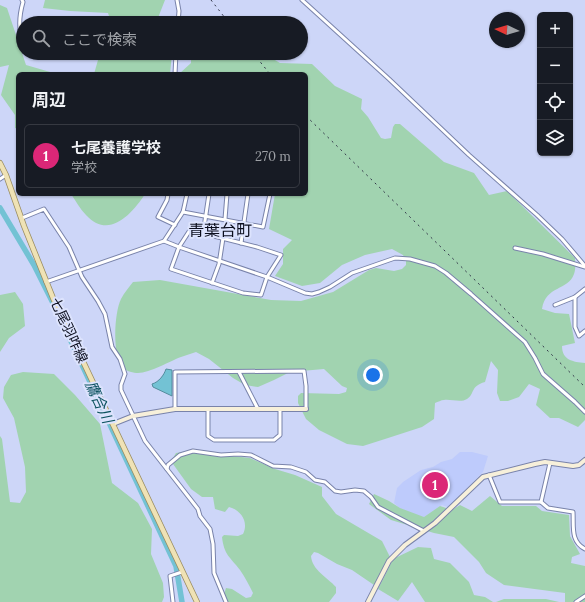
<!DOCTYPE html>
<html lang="ja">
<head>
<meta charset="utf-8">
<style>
  body { margin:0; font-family:Lora,"Noto Sans JP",serif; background:#242831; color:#f1f3f6 }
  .controls { position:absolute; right:12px; top:12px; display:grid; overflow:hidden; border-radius:6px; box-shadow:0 1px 3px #0004 }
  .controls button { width:36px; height:36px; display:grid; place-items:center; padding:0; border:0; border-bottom:1px solid #363941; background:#171b24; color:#f1f3f6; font:20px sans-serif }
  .compass { position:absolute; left:489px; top:12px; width:36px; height:36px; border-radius:50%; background:#171b24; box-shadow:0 1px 3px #0004; rotate:274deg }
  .you { position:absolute; left:373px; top:375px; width:14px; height:14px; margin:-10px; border:3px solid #fff; border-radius:50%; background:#1a73e8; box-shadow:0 0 0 6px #1a73e833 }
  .badge { display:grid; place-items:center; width:26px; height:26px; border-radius:50%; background:#db2777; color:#fff; font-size:13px; font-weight:700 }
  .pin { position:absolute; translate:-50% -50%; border:2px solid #fff; box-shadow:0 1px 4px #0006 }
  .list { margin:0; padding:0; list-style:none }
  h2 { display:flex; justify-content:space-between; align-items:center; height:52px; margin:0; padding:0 16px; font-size:17px }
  h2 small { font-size:13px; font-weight:400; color:#9ea1a6 }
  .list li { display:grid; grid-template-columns:26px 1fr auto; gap:12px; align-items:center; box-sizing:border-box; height:64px; margin:0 8px 8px; padding:0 8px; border:1px solid #363941; border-radius:6px }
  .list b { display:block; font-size:15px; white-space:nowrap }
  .list p { margin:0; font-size:13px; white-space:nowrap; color:#9ea1a6 }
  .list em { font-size:13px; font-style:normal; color:#9ea1a6 }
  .icon { flex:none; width:22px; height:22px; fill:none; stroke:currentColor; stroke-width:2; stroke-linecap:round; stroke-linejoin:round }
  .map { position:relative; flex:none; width:585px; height:602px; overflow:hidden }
  .search { position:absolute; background:#171b24; box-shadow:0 1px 3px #0004; left:16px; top:16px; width:292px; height:44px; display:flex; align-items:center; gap:10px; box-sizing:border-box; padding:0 14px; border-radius:22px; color:#9ea1a6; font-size:15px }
  .panel { position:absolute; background:#171b24; box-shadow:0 1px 3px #0004; left:16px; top:72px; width:292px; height:124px; border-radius:6px }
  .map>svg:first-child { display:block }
</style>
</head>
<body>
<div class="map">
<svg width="585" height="602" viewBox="0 0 585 602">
  <rect width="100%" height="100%" fill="#cdd6f8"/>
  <path fill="#becbfc" d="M460,452h12l16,4 -5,16 -35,35 -6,-2 -18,12 -20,-5 -10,-9 3,-15 6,-6 18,-12 12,-3 8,-5 11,-3z"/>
  <g fill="#a1d3b0">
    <path d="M45,0h120l-9,23h-48l1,-7 -1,-3 -38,-2 -27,-3z"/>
    <path d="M0,5l7,3 19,57 31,9h-39v55l-3,-1v-13l-14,-20 8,-30 -9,2z"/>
    <path d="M100,53h72l-2,21h-76z"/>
    <path d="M191,53h72l17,10 32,1 23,22 27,13 -1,10 7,8 13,21 4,1 6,-1 2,-11 2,-3h5l44,38 30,11 15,22 18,-4 68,67c0,5 1,11 -1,16 -6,17 -28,11 -32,35l13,4 14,1 6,29 -13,3c0,14 11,16 23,17v57l-7,7 -19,-9h-9l-14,-13 4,-16 -11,-5 -10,13 -11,4h-8l-3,-8 1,-23 -7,-9 -6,21c-15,4 -10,12 -18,17 -6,4 -16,0 -23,1 -3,0 -6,2 -9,3l-1,16 -12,8 -37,12 -22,7 -16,-2 -28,-14 -13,-11 -8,-16v-7l3,-3 38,1 7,-2 1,-4 -5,-2 -18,-17 -34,3 -16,8 -16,7 -13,-2 -12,-7 -24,-19 -13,-7c-5,2 -10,3 -15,5 -11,4 -31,16 -43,16 -4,0 -12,-2 -15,-5 -11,-11 -9,-55 -2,-69 3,-6 8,-12 12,-17l27,-2 111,20 30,1 32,-9 36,-22 7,-2 18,3 8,-2 4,-4v-4l-3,-6 -11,-6 -27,6 -23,10 -22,18 -18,3 -27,-10 8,-12v-15l9,-9 -23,-11 6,-35h31v-120h-127l12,-11z"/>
    <path d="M71,194h74c-13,20 -36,46 -59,21 -6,-6 -10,-14 -15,-21z"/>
    <path d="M15,292l8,12 2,22 -16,12 -9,14v-57z"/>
    <path d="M23,372l31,2 21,21 25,29 12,59 26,20 14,26 -1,25 12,29 1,14 -2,5h-162v-166l2,3 8,63 10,1 6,-11 -1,-25 -11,-49 -11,-20 1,-11 7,-12z"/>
    <path d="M188,451l62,7 25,11 20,6 27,12v9l14,18 46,27 8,16 -16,28 -22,-15 -15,-6 -19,-11 -4,-1 -3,4c1,14 16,21 25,31v6l-7,9h-103l-2,-8 2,-6 6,1 14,9 5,-1 2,-4c-4,-8 -8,-16 -13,-23 -10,-13 -16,-15 -18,-33l2,-2 14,1 5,-2c6,-12 -2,-24 -14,-27l-4,5 -10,-3 -2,-12h-11l-11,-8 -18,-25v-6l3,-5z"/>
    <path d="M374,494l15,7 11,7 24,9 16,-11 12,4 8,-5 12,6 18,-15 12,10h34l6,5 27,4 1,21 10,18 -8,3 -1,6 14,3v36h-20v-9l-61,-8 -18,-12 -7,-11 -25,-25 -20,-4 -43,-13 -22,-16z"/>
    <path d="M418,547l13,1 3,11 16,4 19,19 5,13 11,2 8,5h-68l-13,-20 -14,19 -20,-12 15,-30z"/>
    <path d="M504,599h42l13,3h-63z"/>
  </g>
  <path fill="#73c2d4" stroke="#548c9d" d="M166,369l6,1v26l-19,-9 -1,-3c7,-2 12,-9 14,-15z"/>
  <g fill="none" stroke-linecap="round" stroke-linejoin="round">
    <g stroke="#73c2d4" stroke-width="5.5">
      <path d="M0,208l34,57 22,44"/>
      <path d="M63,324l113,242 6,36"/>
    </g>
    <g stroke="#7983aa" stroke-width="5">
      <g id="street">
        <path d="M22,0l1,2c-4,14 -5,27 0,40"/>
        <path d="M177,0l2,11 -1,12"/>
        <path d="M302,0l87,79 80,76 68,60 25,24 23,27"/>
        <path d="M175,74l1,-21"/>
        <path d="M0,179l6,-4"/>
        <path d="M168,194l-1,6 -9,17 17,8"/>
        <path d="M183,212l80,15 7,-33"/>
        <path d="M22,218l22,-9 25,38 13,30 16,24 7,13 7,33 8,12 5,15 -4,11v5l24,51 53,68 2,7 10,13 3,15 1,29 12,29"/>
        <path d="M225,219l2,-25"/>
        <path d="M190,230l67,17 24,8 -14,22 -6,18 -18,-2 -72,-24 8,-22z"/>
        <path d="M203,234l6,-40"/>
        <path d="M164,241l15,6 88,30 38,16 7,1 7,-2 11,-5 22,-14 43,-15 15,1 25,7 11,7 25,21 54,48 10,16 8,16 32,28 10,10"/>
        <path d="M241,243l7,-49"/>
        <path d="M515,248l28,6 42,13"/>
        <path d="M46,282l118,-41 19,-29 4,-18"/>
        <path d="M212,283l7,-19 4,-26"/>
        <path d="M575,297v30l4,9 6,-5"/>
        <path d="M555,305l20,-8 10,-8"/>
        <path d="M239,372l19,37"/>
        <path d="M175,409v-37l129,-1 2,15v23"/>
        <path d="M208,409v27l6,4h60l6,-5v-26"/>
        <path d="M167,469l1,-4 12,-10 13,-4 28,4 17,-1 13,1 22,11 18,1 15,5 9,8 10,2 10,9 6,1 14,-2 9,1 7,6 7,10 46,24"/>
        <path d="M489,475l11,27h41l7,6 25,4c1,14 -3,29 12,37"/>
        <path d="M541,502l9,-39"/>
        <path d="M173,602l-3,-26 12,-4"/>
        <path d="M576,602l9,-6"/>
      </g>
    </g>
    <g stroke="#7983aa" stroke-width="6">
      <g id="secondary">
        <path d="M113,424l20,-8 42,-7h131"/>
        <path d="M368,602l21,-41 16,-16 30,-22 48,-46 52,-13 10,-2 28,4 6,-1 6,-5"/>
      </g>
    </g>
    <g stroke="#988b5f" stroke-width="6">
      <path id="primary" d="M0,163l6,12 18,51 29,72 144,304"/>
    </g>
    <use href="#street" stroke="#fff" stroke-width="3"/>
    <use href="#secondary" stroke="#f7f0da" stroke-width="4"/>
    <use href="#primary" stroke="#efe2b5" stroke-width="4.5"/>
    <g stroke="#303447" stroke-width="1" stroke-dasharray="2 4" stroke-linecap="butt">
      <path d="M211,0l18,23"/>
      <path d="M253,53l17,21"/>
      <path d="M306,116l279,271"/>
    </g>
  </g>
  <g text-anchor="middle" stroke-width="4" stroke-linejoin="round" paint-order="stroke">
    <g font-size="14" fill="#0b0e1d" stroke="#dce3fd">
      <text transform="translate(69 330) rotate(65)" y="5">七尾羽咋線</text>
    </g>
    <g font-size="15" font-style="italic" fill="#0d5360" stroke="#dce3fd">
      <text transform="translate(99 402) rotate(65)" y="5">鷹合川</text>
    </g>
    <g font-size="16" fill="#0b0e1d" stroke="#dce3fd">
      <text x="220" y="236">青葉台町</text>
    </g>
  </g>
</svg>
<div class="controls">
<button>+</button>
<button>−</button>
<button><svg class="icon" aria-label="locate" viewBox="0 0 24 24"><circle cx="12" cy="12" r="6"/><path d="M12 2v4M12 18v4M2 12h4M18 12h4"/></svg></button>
<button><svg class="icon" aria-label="layers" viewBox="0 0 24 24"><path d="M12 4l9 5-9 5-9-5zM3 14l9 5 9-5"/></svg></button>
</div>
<svg class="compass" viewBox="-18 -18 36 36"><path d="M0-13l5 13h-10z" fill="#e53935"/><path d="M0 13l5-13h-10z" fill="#9ea1a6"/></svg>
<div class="you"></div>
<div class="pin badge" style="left:435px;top:485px">1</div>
<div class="search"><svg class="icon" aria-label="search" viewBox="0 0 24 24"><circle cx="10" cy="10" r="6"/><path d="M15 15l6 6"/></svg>ここで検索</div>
<section class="panel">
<h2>周辺<small></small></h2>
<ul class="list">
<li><span class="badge">1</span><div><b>七尾養護学校</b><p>学校</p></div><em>270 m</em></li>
</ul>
</section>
</div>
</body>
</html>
